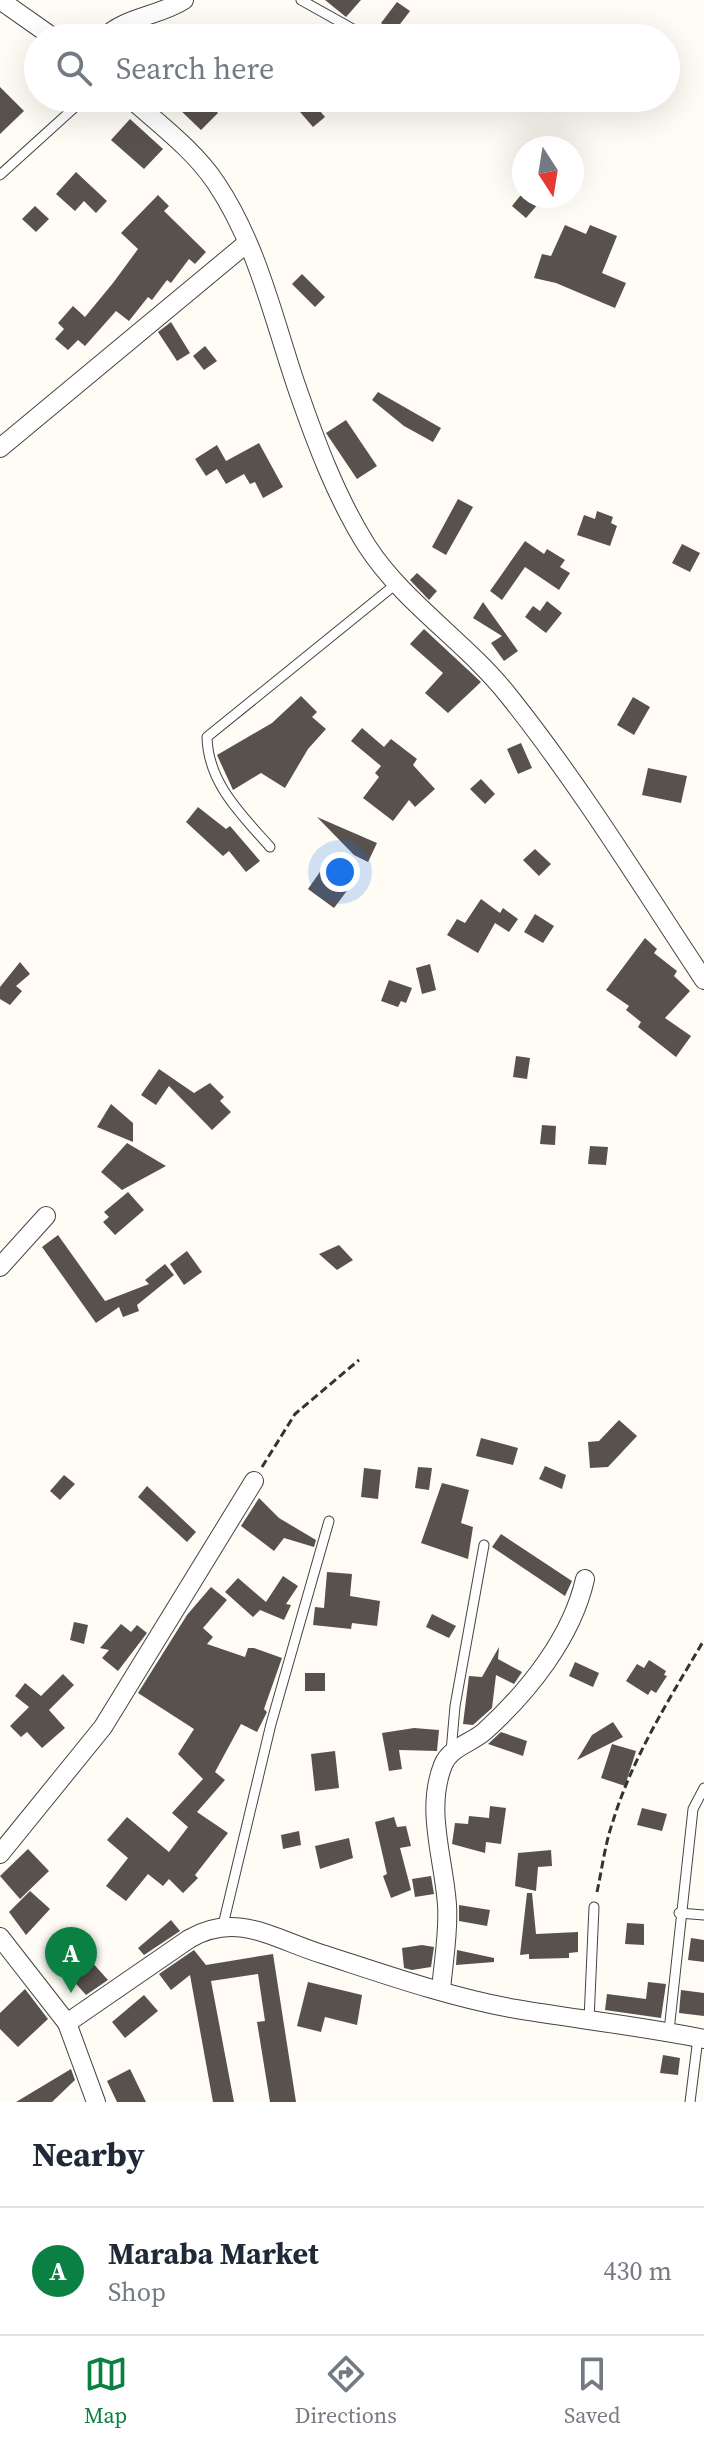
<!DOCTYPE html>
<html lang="en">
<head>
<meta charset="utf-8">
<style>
  body { margin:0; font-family:"Source Serif 4",serif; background:#f2f2f3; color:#1f2937 }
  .compass { position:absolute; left:512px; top:136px; width:72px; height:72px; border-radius:50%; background:#fff; box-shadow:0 8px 32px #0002; rotate:168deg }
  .you { position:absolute; left:340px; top:872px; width:28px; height:28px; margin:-20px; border:6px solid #fff; border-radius:50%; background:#1a73e8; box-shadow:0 0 0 12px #1a73e833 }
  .badge { display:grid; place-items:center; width:52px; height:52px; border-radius:50%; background:#0b8043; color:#fff; font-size:26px; font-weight:700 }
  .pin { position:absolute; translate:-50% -66px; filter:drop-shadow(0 2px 4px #0008) }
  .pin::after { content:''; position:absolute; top:42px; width:28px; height:24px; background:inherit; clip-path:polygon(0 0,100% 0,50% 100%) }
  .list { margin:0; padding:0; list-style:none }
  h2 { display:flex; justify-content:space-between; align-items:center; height:104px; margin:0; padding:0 32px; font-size:34px }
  h2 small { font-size:26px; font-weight:400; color:#747a83 }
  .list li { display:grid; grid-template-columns:52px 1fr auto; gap:24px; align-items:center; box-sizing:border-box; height:128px; padding:0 32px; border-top:2px solid #e0e1e3 }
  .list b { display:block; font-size:30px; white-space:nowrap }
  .list p { margin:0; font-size:26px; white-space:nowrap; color:#747a83 }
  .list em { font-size:26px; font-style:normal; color:#747a83 }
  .icon { flex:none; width:44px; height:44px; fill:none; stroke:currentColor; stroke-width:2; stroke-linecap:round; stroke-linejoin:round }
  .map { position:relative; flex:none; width:704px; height:2102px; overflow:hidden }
  .search { position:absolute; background:#fff; box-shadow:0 8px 32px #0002; left:24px; right:24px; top:24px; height:88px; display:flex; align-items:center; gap:20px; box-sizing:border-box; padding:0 28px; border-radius:44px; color:#747a83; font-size:30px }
  .sheet { height:232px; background:#fff }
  nav { display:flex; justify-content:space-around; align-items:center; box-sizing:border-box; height:112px; border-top:2px solid #e0e1e3; background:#fff; font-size:22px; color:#747a83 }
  nav a { display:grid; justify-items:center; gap:4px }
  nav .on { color:#0b8043 }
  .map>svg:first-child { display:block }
</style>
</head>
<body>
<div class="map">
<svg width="704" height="2102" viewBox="0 0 704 2102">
  <rect width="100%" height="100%" fill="#fefcf5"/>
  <g fill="#59514e">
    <path d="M325,0h36l-15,17z"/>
    <path d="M397,2l13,9 -16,21 -13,-9z"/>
    <path d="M0,87l24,24 -24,23z"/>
    <path d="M188,98h31l-8,8 7,7 -17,17 -23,-22z"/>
    <path d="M288,98h21l16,19 -12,10z"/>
    <path d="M130,119l33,30 -19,20 -33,-29z"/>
    <path d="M76,172l31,29 -11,12 -12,-12 -9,10 -19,-17z"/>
    <path d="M158,195l11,11 -5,5 42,41 -11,12 -6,-5 -18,24 -4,-3 -15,20 -4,-3 -19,24 -13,-10 -31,35 -7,-6 -10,10 -13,-11 9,-10 -6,-6 15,-17 12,11 28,-34 25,-34 -17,-16z"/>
    <path d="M520,196h25l-19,22 -14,-12z"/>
    <path d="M35,206l14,13 -13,13 -14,-13z"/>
    <path d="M565,225l21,9 4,-9 27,11 -15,37 24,10 -11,25 -59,-25 -22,-5 8,-24 9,2z"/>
    <path d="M302,274l23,23 -10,10 -23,-23z"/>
    <path d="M171,322l19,31 -13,8 -19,-29z"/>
    <path d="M205,346l12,15 -13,9 -11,-14z"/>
    <path d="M378,392l63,36 -8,14 -29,-16 -32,-26z"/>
    <path d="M346,420l31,46 -20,13 -31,-46z"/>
    <path d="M259,443l24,44 -20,11 -8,-16 -5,2 -6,-10 -18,10 -9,-15 -11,7 -11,-17 22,-14 9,16z"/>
    <path d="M458,499l15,8 -27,48 -14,-8z"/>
    <path d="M597,511l16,6 -2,6 6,3 -7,20 -33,-11 7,-20 11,4z"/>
    <path d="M525,541l19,13 3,-5 18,11 -5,7 10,6 -11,17 -34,-23 -23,33 -12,-9z"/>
    <path d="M682,544l18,9 -10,19 -18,-9z"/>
    <path d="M417,573l20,18 -8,9 -19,-20z"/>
    <path d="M547,601l15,12 -16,20 -21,-16 8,-11 7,5z"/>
    <path d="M483,602l35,49 -14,10 -13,-18 11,-7 -29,-18z"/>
    <path d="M424,629l57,53 -33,31 -23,-20 18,-20 -33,-29z"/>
    <path d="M301,696l16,16 -5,5 14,12 -18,20 -23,39 -24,-15 -28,17 -16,-35 55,-32z"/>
    <path d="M633,697l17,10 -16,28 -17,-10z"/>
    <path d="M362,728l22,19 7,-8 26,20 -4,6 22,24 -20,18 -6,-7 -16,21 -30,-23 16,-21 -4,-4 6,-7 -30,-25z"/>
    <path d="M521,743l11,25 -14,6 -11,-25z"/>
    <path d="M648,768l39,8 -6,27 -39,-8z"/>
    <path d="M481,779l14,15 -10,10 -15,-15z"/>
    <path d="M198,807l28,22 4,-3 30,35 -14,11 -17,-21 -6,5 -37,-34z"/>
    <path d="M317,817l60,26 -9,19 -14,-7z"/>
    <path d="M535,849l16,15 -12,12 -16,-16z"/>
    <path d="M322,869l27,19 -15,20 -26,-19z"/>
    <path d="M481,899l19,14 3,-5 15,11 -9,13 -14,-9 -17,30 -31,-18 10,-16 8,4z"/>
    <path d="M535,914l19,12 -11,17 -19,-11z"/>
    <path d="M645,938l12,11 -3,4 23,18 -3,5 16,15 -25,27 26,18 -15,21 -38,-30 3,-5 -15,-12 3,-4 -23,-16z"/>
    <path d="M20,962l10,12 -14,12 6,5 -12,14 -10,-6v-12z"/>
    <path d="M430,964l6,26 -14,4 -6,-26z"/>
    <path d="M389,980l23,8 -6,15 -5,-2 -3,6 -17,-6z"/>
    <path d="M516,1056l14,2 -3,21 -14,-2z"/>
    <path d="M159,1069l35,24 16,-10 14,14 -4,4 11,11 -19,18 -43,-44 -13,19 -15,-10z"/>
    <path d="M111,1104l22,19v19l-36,-15z"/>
    <path d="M542,1125l14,1 -1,19 -15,-1z"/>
    <path d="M127,1143l39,23 -44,24 -21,-18z"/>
    <path d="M590,1146l18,1 -2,18 -18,-1z"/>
    <path d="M128,1192l16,18 -29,25 -12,-13 6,-5 -5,-5z"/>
    <path d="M58,1235l47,66 44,-17 -4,-4 20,-16 9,11 -37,30 2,6 -16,6 -4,-10 -23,16 -54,-76z"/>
    <path d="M339,1245l14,15 -16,10 -18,-16z"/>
    <path d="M187,1251l15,21 -18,13 -14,-21z"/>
    <path d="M619,1420l18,16 -29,31 -18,1 -2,-26 11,-1z"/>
    <path d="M481,1438l37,10 -5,17 -37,-9z"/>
    <path d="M545,1466l21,9 -4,14 -23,-10z"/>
    <path d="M418,1467l14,1 -3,22 -14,-2z"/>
    <path d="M364,1468l17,2 -3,29 -17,-2z"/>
    <path d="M64,1475l11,9 -15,16 -10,-9z"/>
    <path d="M442,1483l27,7 -8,33 12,4 -5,32 -47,-16z"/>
    <path d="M147,1486l49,46 -9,10 -49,-45z"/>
    <path d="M259,1498l20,20 37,22 -2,7 -30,-9 -10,13 -33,-25z"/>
    <path d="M501,1534l71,47 -7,15 -73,-49z"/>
    <path d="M327,1572l25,2 -2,22 30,5 -3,25 -25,-3 -1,6 -38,-4 2,-18 9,1z"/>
    <path d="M283,1576l15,10 -12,18 5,1 -7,15 -24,-10 -7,7 -28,-25 13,-14 28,24z"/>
    <path d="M211,1587l16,13 -24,28 10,9 -6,7 38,13 3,-9h6l28,10 -18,51 3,3 -10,20 -16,-8 -26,48 10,8 -28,32 31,21 -33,42 3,3 -15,15 -14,-14 -6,7 -15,-12 -22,27 -20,-15 22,-28 -21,-18 20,-23 42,35 19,-25 -16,-14 31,-34 -25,-25 16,-25 -56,-36 49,-78z"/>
    <path d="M432,1614l24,12 -7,12 -23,-11z"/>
    <path d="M74,1622l14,3 -4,19 -14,-4z"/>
    <path d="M121,1624l10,8 6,-7 10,8 -29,38 -16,-13 7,-8 -9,-2z"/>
    <path d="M499,1647l-1,12 24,13 -8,12 -18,-9 -4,33 -19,17 -10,-1 6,-48 13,1z"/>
    <path d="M649,1660l17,11 -2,4 3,1 -11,17 -5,-3 -3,5 -22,-14 11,-17 7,4z"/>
    <path d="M575,1662l24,11 -6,14 -24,-11z"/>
    <rect x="305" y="1673" width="20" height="18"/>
    <path d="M63,1674l11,11 -25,25 16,18 -23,20 -15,-16 -6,5 -11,-11 19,-19 -14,-11 10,-13 16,13z"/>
    <path d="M613,1722l10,15 -46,23 15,-25z"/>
    <path d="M414,1728l25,2 -2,21 -38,-1 3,19 -13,2 -7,-38z"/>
    <path d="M501,1732l26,9 -4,15 -35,-12z"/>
    <path d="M612,1744l24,7 -11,35 -24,-8z"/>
    <path d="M335,1751l4,37 -24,3 -4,-37z"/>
    <path d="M490,1806l16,2 -5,36 -15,-2 -1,11 -33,-9 3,-21 13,1 1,-8 20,2z"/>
    <path d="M642,1808l25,6 -5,17 -25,-6z"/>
    <path d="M394,1817l3,10 9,-1 5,20 -11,2 11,42 -20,8 -8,-22 4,-2 -12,-52z"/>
    <path d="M299,1831l2,14 -18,4 -2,-14z"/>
    <path d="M349,1838l4,20 -33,11 -5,-23z"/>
    <path d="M28,1849l21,22 -29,28 -20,-23z"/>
    <path d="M551,1850l1,16 -14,1 -2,24 -21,-5 3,-33z"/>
    <path d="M431,1876l3,18 -19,3 -3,-18z"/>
    <path d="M30,1891l20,18 -24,26 -17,-23z"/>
    <path d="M527,1893h5l4,41 42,-2v20l-9,1v5l-40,1v-5l-9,1z"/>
    <path d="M459,1905l31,5 -3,16 -28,-5z"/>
    <path d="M171,1920l9,11 -36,24 -6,-7z"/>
    <path d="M627,1923l17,1v21l-19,-1z"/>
    <path d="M691,1938l13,2v22l-16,-2z"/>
    <path d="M422,1945l12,2 -3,20 -19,3 -8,-2 -2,-20z"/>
    <path d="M194,1950l12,15 67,-11 23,148h-26l-13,-80 8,-1 -7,-47 -47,7 23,121h-21l-23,-127 -19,15 -12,-16z"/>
    <path d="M457,1950l37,8v4l-38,3z"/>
    <path d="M90,1960l18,20 -22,15 -16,-18z"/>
    <path d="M308,1982l54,13 -5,30 -32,-8 -4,15 -24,-6z"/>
    <path d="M648,1982l18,2 -5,34 -56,-8 2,-16 39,5z"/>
    <path d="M25,1989l23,30 -30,28 -18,-18v-16z"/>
    <path d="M681,1990l23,3v23l-25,-3z"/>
    <path d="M144,1995l14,16 -33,27 -13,-16z"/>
    <path d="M663,2055l17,3 -2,17 -18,-2z"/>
    <path d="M71,2069l4,11 -23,22h-36z"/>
    <path d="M130,2069l16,33h-29l-10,-21z"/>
  </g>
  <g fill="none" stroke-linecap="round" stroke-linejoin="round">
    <g stroke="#444" stroke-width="11">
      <g id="lane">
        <path d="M301,0l68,38"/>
        <path d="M0,175l85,-77"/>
        <path d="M270,847c-29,-33 -62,-64 -63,-110l189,-153"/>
        <path d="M451,1752l4,-46 29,-161"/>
        <path d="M679,1913l25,2"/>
        <path d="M223,1925l48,-201 58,-203"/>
        <path d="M589,2020l5,-113"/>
        <path d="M669,2031l24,-222 11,-21"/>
        <path d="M690,2102l8,-64"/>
      </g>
    </g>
    <g stroke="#444" stroke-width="20">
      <g id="street">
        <path d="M0,0l54,38"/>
        <path d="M104,38c20,-21 56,-22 80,-38"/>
        <path d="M130,98c29,26 64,52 86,85 41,61 57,134 80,202 19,55 40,112 71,161 37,57 99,96 141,149 72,90 133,190 196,285"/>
        <path d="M0,448l247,-205"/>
        <path d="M0,1267l46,-51"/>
        <path d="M0,1854l103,-127 151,-246"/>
        <path d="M0,1937l67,86 29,79"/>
        <path d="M441,1991c2,-28 8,-58 6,-86 -3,-46 -22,-95 -4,-140 7,-18 29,-22 42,-34 44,-40 87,-94 100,-152"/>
        <path d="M67,2023l122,-84c48,-28 85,0 133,15 62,20 124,42 188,54 65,11 130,18 194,31"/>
      </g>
    </g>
    <g stroke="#333" stroke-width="3" stroke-dasharray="8 4" stroke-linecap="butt">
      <path d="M262,1467l33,-53 64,-54"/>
      <path d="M597,1892c5,-23 8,-48 16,-71 20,-65 57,-123 91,-181"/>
    </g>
    <use href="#lane" stroke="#fff" stroke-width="9"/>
    <use href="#street" stroke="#fff" stroke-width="18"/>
  </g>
</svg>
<svg class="compass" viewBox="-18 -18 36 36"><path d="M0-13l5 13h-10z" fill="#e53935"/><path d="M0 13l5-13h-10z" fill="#747a83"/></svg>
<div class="you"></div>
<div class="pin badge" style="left:71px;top:1993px">A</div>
<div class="search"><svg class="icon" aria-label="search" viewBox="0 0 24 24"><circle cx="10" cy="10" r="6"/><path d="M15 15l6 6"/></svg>Search here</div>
</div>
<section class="sheet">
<h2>Nearby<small></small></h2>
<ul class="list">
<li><span class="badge">A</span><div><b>Maraba Market</b><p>Shop</p></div><em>430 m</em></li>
</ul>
</section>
<nav>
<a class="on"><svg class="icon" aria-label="map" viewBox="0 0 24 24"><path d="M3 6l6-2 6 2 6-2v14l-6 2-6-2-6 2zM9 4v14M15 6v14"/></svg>Map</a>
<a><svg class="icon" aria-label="directions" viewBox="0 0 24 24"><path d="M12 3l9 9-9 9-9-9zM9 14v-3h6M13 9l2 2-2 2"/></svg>Directions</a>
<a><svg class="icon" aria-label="saved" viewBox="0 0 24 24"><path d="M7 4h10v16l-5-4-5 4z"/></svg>Saved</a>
</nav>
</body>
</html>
